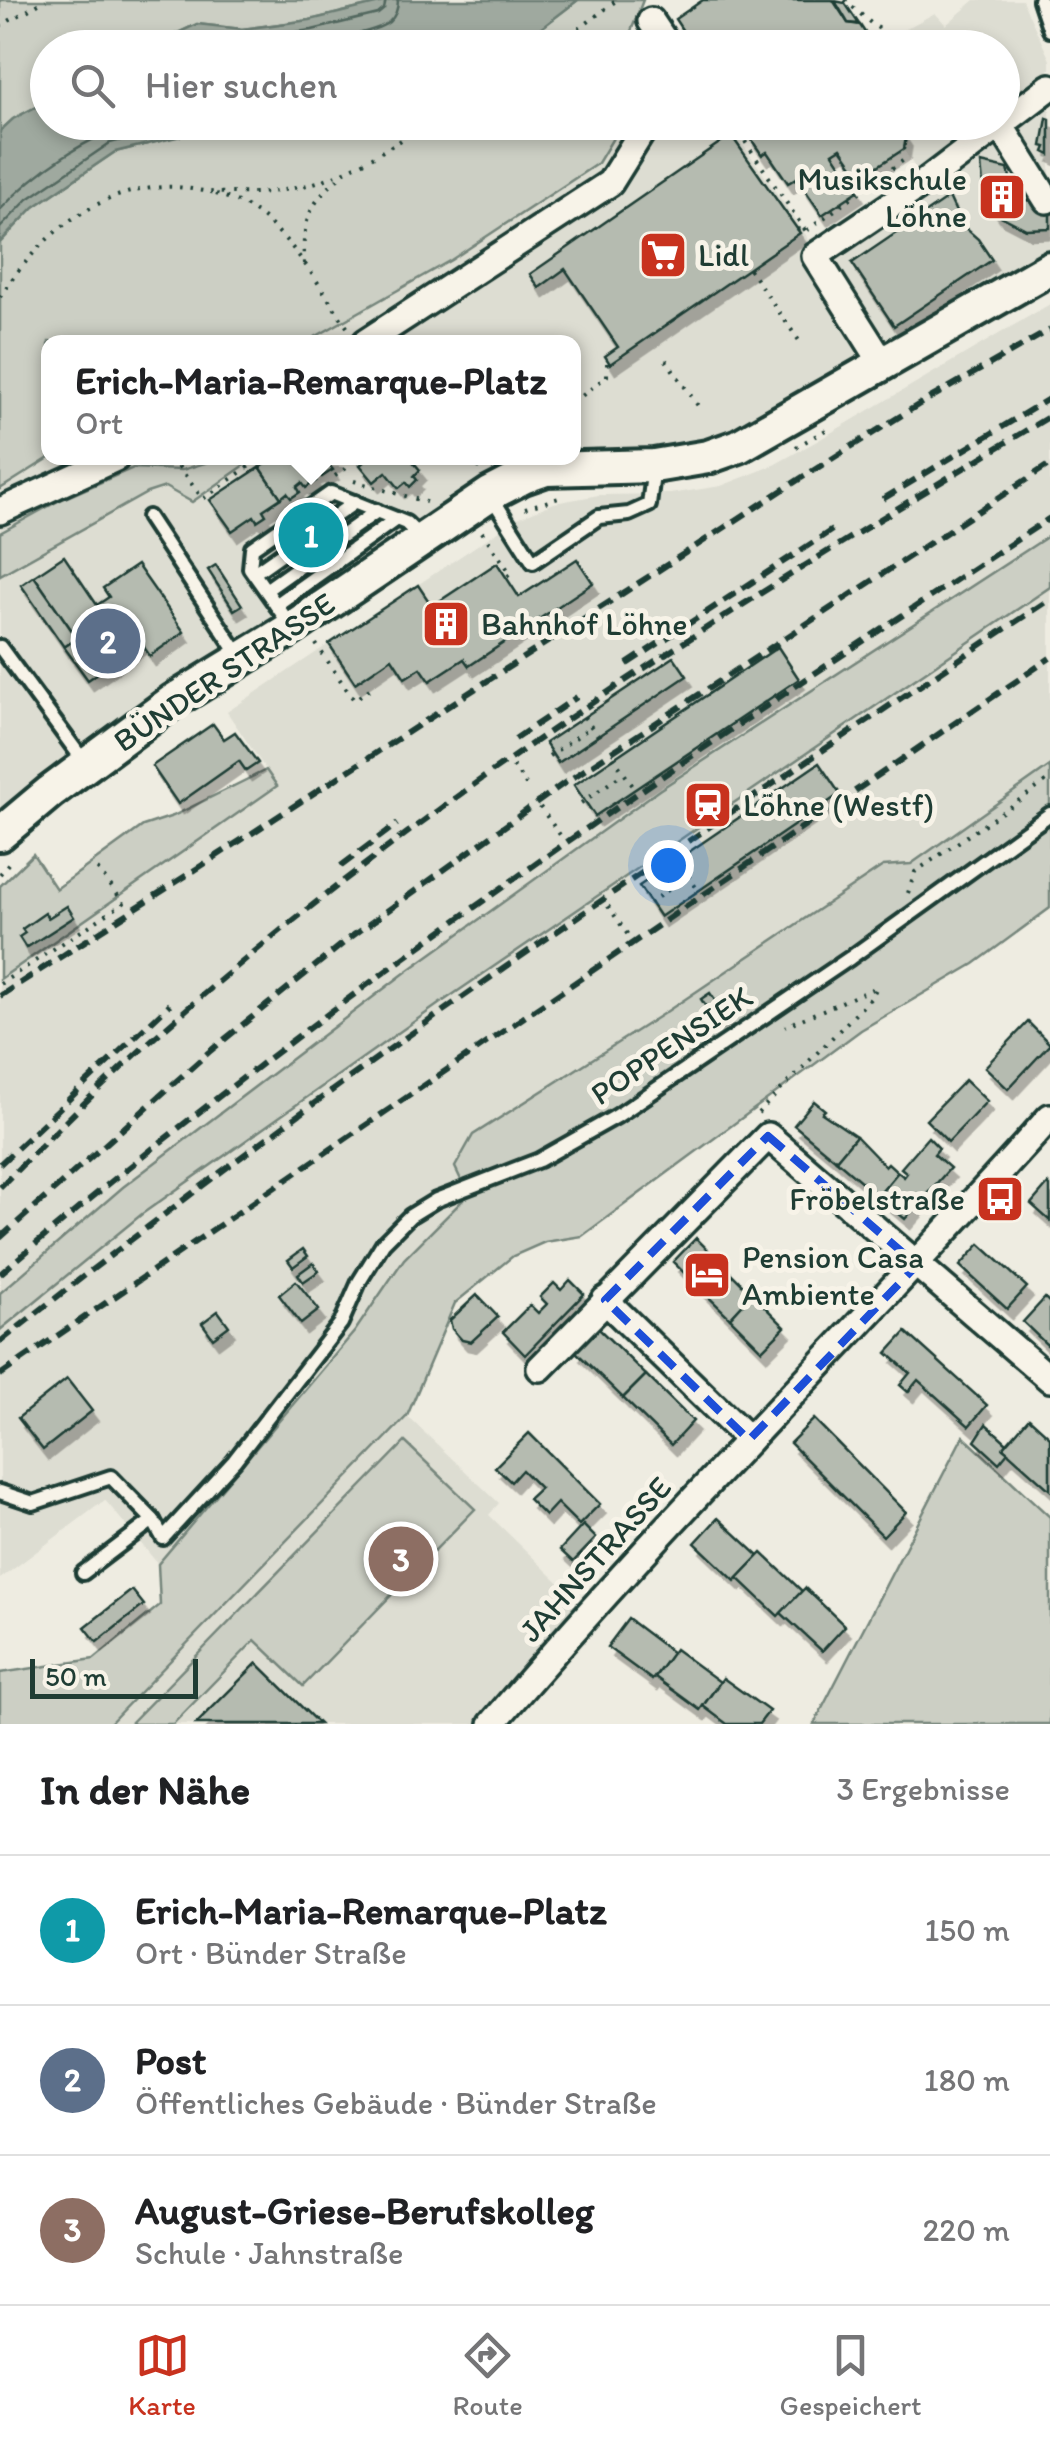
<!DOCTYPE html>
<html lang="de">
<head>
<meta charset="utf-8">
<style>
  body { margin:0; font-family:Itim,sans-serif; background:#f2f2f2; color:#202124 }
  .scale { position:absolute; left:30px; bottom:25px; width:168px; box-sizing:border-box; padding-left:10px; border:5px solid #1f3d34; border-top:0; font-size:28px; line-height:35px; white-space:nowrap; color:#1f3d34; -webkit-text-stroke:8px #f7f3e8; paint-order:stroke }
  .you { position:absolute; left:668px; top:865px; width:35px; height:35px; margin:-25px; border:8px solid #fff; border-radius:50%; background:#1a73e8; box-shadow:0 0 0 15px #1a73e833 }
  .badge { display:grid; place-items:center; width:65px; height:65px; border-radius:50%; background:#c8321e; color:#fff; font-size:32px; font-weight:700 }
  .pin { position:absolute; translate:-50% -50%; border:5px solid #fff; box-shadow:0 2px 10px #0006 }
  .popup { position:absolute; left:41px; top:335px; width:540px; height:130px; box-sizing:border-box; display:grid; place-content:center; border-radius:20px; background:#fff; filter:drop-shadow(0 2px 8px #0005); font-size:32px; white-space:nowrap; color:#757577 }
  .popup b { font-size:38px; color:#202124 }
  .popup::after { content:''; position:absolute; left:50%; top:100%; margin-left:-20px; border:20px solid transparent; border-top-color:#fff }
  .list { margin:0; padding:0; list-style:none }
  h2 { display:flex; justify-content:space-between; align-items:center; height:130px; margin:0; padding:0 40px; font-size:42px }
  h2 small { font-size:32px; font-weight:400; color:#757577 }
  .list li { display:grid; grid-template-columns:65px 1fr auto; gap:30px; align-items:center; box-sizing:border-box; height:150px; padding:0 40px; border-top:2px solid #e0e0e0 }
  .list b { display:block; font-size:38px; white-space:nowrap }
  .list p { margin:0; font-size:32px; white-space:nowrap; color:#757577 }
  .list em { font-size:32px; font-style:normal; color:#757577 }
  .icon { flex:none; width:55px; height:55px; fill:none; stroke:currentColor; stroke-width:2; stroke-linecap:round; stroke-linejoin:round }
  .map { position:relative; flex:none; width:1050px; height:1724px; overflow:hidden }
  .search { position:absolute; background:#fff; box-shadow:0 5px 15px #0003; left:30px; right:30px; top:30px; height:110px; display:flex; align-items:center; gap:25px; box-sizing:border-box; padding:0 35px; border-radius:55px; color:#757577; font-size:38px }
  .sheet { height:580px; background:#fff }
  nav { display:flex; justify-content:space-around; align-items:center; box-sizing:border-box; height:140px; border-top:2px solid #e0e0e0; background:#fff; font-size:28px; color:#757577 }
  nav a { display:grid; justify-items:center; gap:5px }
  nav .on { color:#c8321e }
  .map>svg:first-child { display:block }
</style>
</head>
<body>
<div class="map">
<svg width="1050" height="1724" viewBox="0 0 1050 1724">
  <defs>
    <filter id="shadow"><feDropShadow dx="5.5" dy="10" stdDeviation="0" flood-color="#0004"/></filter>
  </defs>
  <rect width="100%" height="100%" fill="#eeece1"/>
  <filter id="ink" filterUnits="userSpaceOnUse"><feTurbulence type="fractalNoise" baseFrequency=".01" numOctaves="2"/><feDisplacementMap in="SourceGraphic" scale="20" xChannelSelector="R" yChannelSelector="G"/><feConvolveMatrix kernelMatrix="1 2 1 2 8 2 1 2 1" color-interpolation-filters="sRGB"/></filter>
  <g filter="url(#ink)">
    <g fill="#ddddd2">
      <path d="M975,0h47l28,60v9l-5,3 5,-1v48h-3l-5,27 8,9v43l-14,4 -20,-8 -6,-9 -2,-16 -27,-6 -1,11 4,22 13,18 29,15 24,-1v20l-323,186 -23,11 -29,5 -101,2v-110h-268l145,-82 147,-97 24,-40h88l22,6 74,106 9,27 113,-75 -25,-38 3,-12 -10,-14 106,-1v-74l-36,-1 -1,-6 -8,-4 -6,3 -2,7 -66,1 -2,-3 -9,2 63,-34 11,12z"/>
      <path d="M1050,304v462l-139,98 -28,2 -217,146 -193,123 -4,60 -65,64 -49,72 -197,233 -53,-64 -105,79v-600l277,-193 -50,-74 291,-194 36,-15 45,-8 71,-1 51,-8 51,-20 45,-25z"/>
      <path d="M49,458h492l-32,7 -37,18 -472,332v-326z"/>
      <path d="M407,1416l92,87 -10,12 92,89 -101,120h-371z"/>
    </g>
    <g fill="#cccfc4" stroke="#76867c" stroke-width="2.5">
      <path d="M0,0h392l-82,20 -68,9 -45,-5 -49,23 -100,1 -1,53 -34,18 -13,12z"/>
      <path d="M578,0h65l-18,47 -119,1 25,-12z"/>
      <path d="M234,122l388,1 -24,40 -147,97 -145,82h-257v116l-49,31v-246l34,-36 81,-55z"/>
      <path d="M221,458h34l-63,44 -27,-15 -18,6 -147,82v-42l60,-33 73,-32 49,2z"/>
      <path d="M1050,535v52l-611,417 -297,210 -142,116v-37l123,-106 283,-215 253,-182z"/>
      <path d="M1050,766v142l-76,56 -113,66 -279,206 -37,6 -32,14 -58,47 -48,113 -298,308h-109v-51l94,-14 66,-54 -2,-41 197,-233 49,-72 64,-64 -13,-28 18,-32 193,-123 217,-146 28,-2z"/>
      <path d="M266,770l11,16 -277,193v-93l33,-32 23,35 87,-63 30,-10z"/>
      <path d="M963,1436l87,81v207h-236z"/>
      <path d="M405,1442l70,67 -172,177 -48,-46 -82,84h-43z"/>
    </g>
    <g fill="#9fa99f" stroke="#6c7e74" stroke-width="2.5">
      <path d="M392,0h186l-47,36 -25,11h-358l49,-23 45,5 68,-9z"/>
      <path d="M47,101l1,21 186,1 -119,29 -81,55 -34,35v-111l13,-12z"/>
    </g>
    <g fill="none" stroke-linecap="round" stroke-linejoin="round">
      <g stroke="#52685f" stroke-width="2.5">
        <path d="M171,48l28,-14 45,5 68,-9 66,-16 6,-5 2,-9"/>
        <path d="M276,48c24,-4 95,-12 113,-26 7,-6 9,-13 9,-22"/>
        <path d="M0,210c36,-39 88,-75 139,-88"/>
        <path d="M0,228l28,-29 82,-56 80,-21"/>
      </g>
    </g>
    <g fill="#b5bbb0" stroke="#1f3d34" stroke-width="2.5" filter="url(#shadow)">
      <path d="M833,0l15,23 12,2 10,15 -1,8h-175l-19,-29 28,-19z"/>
      <path d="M835,1l10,2 14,21 -11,-1z"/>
      <path d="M1047,118l3,1v36l-6,-3 2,-5 -4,-1z"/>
      <path d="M745,122h151l10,15 -2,12 -43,28 -20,-29 -8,5 25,38 -36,24 -25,-37 -9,5 -21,-31 -5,3 -13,-19 4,-3z"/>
      <path d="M731,135l69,98 -190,131 -5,-8 13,-9 -53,-78 -26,19 -9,-14z"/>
      <path d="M981,163l27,6 5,21 13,10 10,2 14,-4v30l-24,1 -29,-15 -13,-18z"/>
      <path d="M949,197l13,28 16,14 14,21 -98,66 -42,-63z"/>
      <path d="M273,458h63l2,1 -9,6 4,5 -5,3 -6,4 -3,-5 -6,4 3,5 -5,3 -5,4 -4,-5 -5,4 3,5 -9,6 -4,-5 -6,5 -21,-31z"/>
      <path d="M369,458h41l10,12 -6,6 3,4 -7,7 -4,-5 -7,6 -13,-16 -12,10 -14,-17z"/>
      <path d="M260,467l21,31 -18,12 3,5 -9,6 -3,-5 -22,15 -22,-31z"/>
      <path d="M64,556l33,49 12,-8 -6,-9 34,-23 47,67 -34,24 -9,-13 -53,37 -24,-33 13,-9 -43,-62z"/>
      <path d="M577,559l16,24 -124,83 -5,-7 -34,22 -9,-13 -16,10 -13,-20 -37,25 -26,-39 89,-59 14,21 65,-43 22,34z"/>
      <path d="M216,565l26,40 -8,5 -26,-40z"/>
      <path d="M34,576l43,62 -13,9 -43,-62z"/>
      <path d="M778,647l21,32 -204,137 -21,-31z"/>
      <path d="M674,657l13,19 -129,87 -13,-20z"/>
      <path d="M213,724l11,15 11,-7 23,31 -12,8 -7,-10 -61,43 -26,-38z"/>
      <path d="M819,763l21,31 -180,123 -21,-31z"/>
      <path d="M67,906l7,11 -48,31 -7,-11 6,-4 -3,-4 23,-16 3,5z"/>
      <path d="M710,993l15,22 -10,6 -14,-22z"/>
      <path d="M1028,1022l22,22 -42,45 -23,-22z"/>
      <path d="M965,1080l22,21 -39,41 -22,-22z"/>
      <path d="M814,1101l11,9 -3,3 34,23 -20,24 -42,-35z"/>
      <path d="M856,1136l29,30 3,-3 10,9 -20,24 -42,-36z"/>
      <path d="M928,1137l11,11 -5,6 16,14 -45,51 -27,-23 20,-24 6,5 3,-4 -6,-5z"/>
      <path d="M1048,1184l2,2v35l-19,-17z"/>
      <path d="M696,1238l56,56 -22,24 -57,-56z"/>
      <path d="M980,1244l47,43 -20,22 -47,-43z"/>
      <path d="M303,1249l5,7 -15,11 -5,-7z"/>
      <path d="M313,1263l6,8 -16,11 -5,-8z"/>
      <path d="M570,1280l14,14 -59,61 -22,-23 27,-27 8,8 9,-9 -7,-7 14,-14 7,7z"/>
      <path d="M296,1281l23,29 -18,14 -22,-29z"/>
      <path d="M752,1294l33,33 -23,23 -32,-32z"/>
      <path d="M477,1295l21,22 -27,25 -9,-2 -10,-11 -2,-9z"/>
      <path d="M1045,1298l5,5v39l-3,3 -24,-23z"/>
      <path d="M218,1311l11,15 -16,12 -11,-15z"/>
      <path d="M598,1328l48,47 -23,23 -48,-47z"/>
      <path d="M906,1332l81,73 -18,21 -51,-46 -10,12 -8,-7 10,-12 -23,-20z"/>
      <path d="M646,1375l47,46 -22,24 -48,-47z"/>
      <path d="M67,1379l25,32 -49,39 -25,-32z"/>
      <path d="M1029,1418l21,19v53l-47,-42z"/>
      <path d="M814,1419l92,93 -23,24 -93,-93z"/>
      <path d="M986,1424l21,19 -4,5 5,4 -9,11 -24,-22z"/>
      <path d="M529,1433l71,71 -21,21 -22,-22 -12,13 -17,-17 12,-11 -18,-18 -11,12 -16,-15z"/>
      <path d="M718,1518l41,38 -24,25 -40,-38z"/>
      <path d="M583,1525l13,13 -23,24 -13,-12z"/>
      <path d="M762,1553l40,38 -24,25 -40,-38z"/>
      <path d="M805,1588l40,38 -23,25 -41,-38z"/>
      <path d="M132,1590l12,15 -47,37 -12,-15z"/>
      <path d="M628,1619l45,34 -21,27 -45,-33z"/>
      <path d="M675,1649l45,33 -20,28 -45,-33z"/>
      <path d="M257,1663l62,61h-123z"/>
      <path d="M723,1678l46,33 -10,13h-32l-24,-18z"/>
    </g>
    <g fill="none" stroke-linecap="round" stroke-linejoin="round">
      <g stroke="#1f3d34" stroke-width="20">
        <g id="lane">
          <path d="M1040,0l10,30"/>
          <path d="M491,496l42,66 66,-45 30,-3 20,-9 5,-38"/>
          <path d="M148,517l93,141"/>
          <path d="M254,573l101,-71"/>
          <path d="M266,590l111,-79"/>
          <path d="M276,605l120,-86"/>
          <path d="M291,626l-41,-58 2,-20 79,-55 75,30 15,15"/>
          <path d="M0,647l85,116"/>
          <path d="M0,1492l33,11 78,-26 42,43"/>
          <path d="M83,1573l70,-53 10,18 71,-77 107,-138 18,-41 24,-39 27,-27 26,-16 103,-40 78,-44 233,-158 200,-144"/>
        </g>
      </g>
      <g stroke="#1f3d34" stroke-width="32">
        <g id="street">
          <path d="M651,21l18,27"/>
          <path d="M1000,125l47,75"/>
          <path d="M366,342l244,-159 38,-61"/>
          <path d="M883,364l-68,-108 110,-74 125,-95"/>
          <path d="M0,511l116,-53"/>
          <path d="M605,1300l144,140"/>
          <path d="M540,1368l228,-232 282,243"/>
          <path d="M492,1724c178,-210 375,-402 558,-607"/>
        </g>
      </g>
      <g stroke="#1f3d34" stroke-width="40">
        <path id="secondary" d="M0,834l50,-42 123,-91 119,-73 198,-134 33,-17 23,-8 108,-3 54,-9 31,-11 311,-178"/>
      </g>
      <g stroke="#1f3d34" stroke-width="4" stroke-dasharray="2.5 8" stroke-linecap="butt">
        <path d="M845,0l28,25 17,10"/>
        <path d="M0,26l46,-26"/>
        <path d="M554,48l63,-48"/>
        <path d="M737,122l9,21 61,90"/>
        <path d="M743,122l3,2"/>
        <path d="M216,194c11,4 25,8 35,15 43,29 70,80 98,121"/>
        <path d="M797,229l9,2 102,-74"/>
        <path d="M304,264c-2,-43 4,-59 36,-87"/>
        <path d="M749,269l51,73"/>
        <path d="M0,297c37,-58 92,-107 165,-110 15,-1 30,3 45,5 28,2 57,2 84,-4 51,-10 93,-40 137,-66"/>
        <path d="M666,360l35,50"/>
        <path d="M574,402l33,-26v-16"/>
        <path d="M796,447l35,-20"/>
        <path d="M172,458l31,41 58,-41"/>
        <path d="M477,468l13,-10"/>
        <path d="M335,476l10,-7 6,-11"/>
        <path d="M354,481l72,21"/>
        <path d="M525,508l34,-10"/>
        <path d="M482,532l29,42 -5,3"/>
        <path d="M316,644l38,56 20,-14"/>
        <path d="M584,717l14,19"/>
        <path d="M549,756l42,-29"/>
        <path d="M613,757l22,32"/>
        <path d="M513,766l13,19"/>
        <path d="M581,803l43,-30"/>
        <path d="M540,807l23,32"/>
        <path d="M677,858l22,34"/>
        <path d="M0,874l12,-15"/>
        <path d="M908,893l7,-21 135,-93"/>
        <path d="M649,903l40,-27"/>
        <path d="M608,906l22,32"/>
        <path d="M0,984l124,-81 -31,-40"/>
        <path d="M758,1113l114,-116 5,-10 -92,39"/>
      </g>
      <use href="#lane" stroke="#f7f3e8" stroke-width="12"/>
      <use href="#street" stroke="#f7f3e8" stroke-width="25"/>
      <use href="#secondary" stroke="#f7f3e8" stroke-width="32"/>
      <g stroke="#1f3d34" stroke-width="6" stroke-dasharray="15 8" stroke-linecap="butt">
        <path d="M883,499l167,-101"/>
        <path d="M627,664l205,-134"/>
        <path d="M515,739l62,-42"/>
        <path d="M341,866l56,-42"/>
        <path d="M0,996l798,-516 120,-75 132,-75"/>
        <path d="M0,1164l170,-160"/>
        <path d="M0,1187c53,-53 106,-107 163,-157 269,-239 580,-429 887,-614"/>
        <path d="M0,1238l209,-186 142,-115 212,-153 487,-320"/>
        <path d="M0,1274c329,-280 689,-519 1050,-756"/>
        <path d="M0,1342c335,-267 693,-506 1050,-743"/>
        <path d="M0,1375l1050,-717"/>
      </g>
    </g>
  </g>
  <path fill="none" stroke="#1d4ed8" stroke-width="8" stroke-dasharray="20 12" stroke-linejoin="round" d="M768,1136l149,129 -168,175 -144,-140z"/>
  <defs>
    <g id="building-square" transform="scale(2.5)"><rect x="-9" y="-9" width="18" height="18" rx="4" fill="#c8321e" stroke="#f7f3e8"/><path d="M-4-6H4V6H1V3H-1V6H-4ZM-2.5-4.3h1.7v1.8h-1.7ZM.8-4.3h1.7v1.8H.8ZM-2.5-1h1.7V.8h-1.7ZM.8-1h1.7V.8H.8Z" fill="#fff"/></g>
    <g id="supermarket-square" transform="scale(2.5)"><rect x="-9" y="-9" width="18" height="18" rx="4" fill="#c8321e" stroke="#f7f3e8"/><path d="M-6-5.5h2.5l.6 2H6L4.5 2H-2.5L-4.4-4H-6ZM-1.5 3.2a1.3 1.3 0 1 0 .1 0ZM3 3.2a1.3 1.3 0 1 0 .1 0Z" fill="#fff"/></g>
    <g id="station-square" transform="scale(2.5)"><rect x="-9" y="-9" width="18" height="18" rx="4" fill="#c8321e" stroke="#f7f3e8"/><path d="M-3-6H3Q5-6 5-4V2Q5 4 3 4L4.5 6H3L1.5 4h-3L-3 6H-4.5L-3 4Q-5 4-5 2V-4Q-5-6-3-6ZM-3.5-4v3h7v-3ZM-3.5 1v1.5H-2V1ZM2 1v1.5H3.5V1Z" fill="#fff"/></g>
    <g id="bus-square" transform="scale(2.5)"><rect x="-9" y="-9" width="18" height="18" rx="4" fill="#c8321e" stroke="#f7f3e8"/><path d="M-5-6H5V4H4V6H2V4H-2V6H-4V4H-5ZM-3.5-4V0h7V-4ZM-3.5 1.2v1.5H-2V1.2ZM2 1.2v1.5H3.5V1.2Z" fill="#fff"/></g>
    <g id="hotel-square" transform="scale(2.5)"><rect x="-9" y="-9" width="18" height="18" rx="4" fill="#c8321e" stroke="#f7f3e8"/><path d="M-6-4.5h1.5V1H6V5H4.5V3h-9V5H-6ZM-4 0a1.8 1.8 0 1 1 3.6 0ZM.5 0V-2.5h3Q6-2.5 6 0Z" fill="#fff"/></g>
  </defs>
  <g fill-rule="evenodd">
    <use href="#building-square" x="1002" y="197"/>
    <use href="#supermarket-square" x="663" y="255"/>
    <use href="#building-square" x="446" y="624"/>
    <use href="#station-square" x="708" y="805"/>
    <use href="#bus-square" x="1000" y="1199"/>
    <use href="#hotel-square" x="707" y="1275"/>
  </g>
  <g text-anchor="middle" stroke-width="10" stroke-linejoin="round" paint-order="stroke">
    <g font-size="32" fill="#1f3d34" stroke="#f7f3e8" text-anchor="start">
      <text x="967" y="190" text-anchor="end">Musikschule<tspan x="967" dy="37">Löhne</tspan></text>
      <text x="698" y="266">Lidl</text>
      <text x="481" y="635">Bahnhof Löhne</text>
      <text x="743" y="816">Löhne (Westf)</text>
      <text x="965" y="1210" text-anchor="end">Fröbelstraße</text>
      <text x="742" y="1268">Pension Casa<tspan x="742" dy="37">Ambiente</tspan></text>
    </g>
    <g font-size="32" fill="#1f3d34" stroke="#f7f3e8">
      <text transform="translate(224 672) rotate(-34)" y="11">BÜNDER STRASSE</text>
      <text transform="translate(671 1045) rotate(-34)" y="11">POPPENSIEK</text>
      <text transform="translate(595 1559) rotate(-48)" y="11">JAHNSTRASSE</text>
    </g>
  </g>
</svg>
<div class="scale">50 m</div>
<div class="you"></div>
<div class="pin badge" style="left:311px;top:535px;background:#0f9aa8">1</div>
<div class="popup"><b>Erich-Maria-Remarque-Platz</b>Ort</div>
<div class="pin badge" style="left:108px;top:641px;background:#5c6f8a">2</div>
<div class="pin badge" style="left:401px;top:1559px;background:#8d6e63">3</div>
<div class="search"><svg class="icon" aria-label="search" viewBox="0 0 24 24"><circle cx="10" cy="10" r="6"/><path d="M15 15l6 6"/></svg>Hier suchen</div>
</div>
<section class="sheet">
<h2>In der Nähe<small>3 Ergebnisse</small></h2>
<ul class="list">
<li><span class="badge" style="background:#0f9aa8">1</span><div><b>Erich-Maria-Remarque-Platz</b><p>Ort · Bünder Straße</p></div><em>150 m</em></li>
<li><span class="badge" style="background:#5c6f8a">2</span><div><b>Post</b><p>Öffentliches Gebäude · Bünder Straße</p></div><em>180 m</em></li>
<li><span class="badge" style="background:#8d6e63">3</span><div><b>August-Griese-Berufskolleg</b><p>Schule · Jahnstraße</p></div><em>220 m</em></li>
</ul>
</section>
<nav>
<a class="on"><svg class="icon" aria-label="map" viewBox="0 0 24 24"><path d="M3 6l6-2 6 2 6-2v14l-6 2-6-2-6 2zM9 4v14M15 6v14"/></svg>Karte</a>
<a><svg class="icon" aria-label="directions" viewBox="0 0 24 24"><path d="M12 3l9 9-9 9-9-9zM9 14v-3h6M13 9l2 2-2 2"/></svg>Route</a>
<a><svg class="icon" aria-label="saved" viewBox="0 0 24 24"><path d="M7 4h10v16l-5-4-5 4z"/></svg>Gespeichert</a>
</nav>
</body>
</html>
